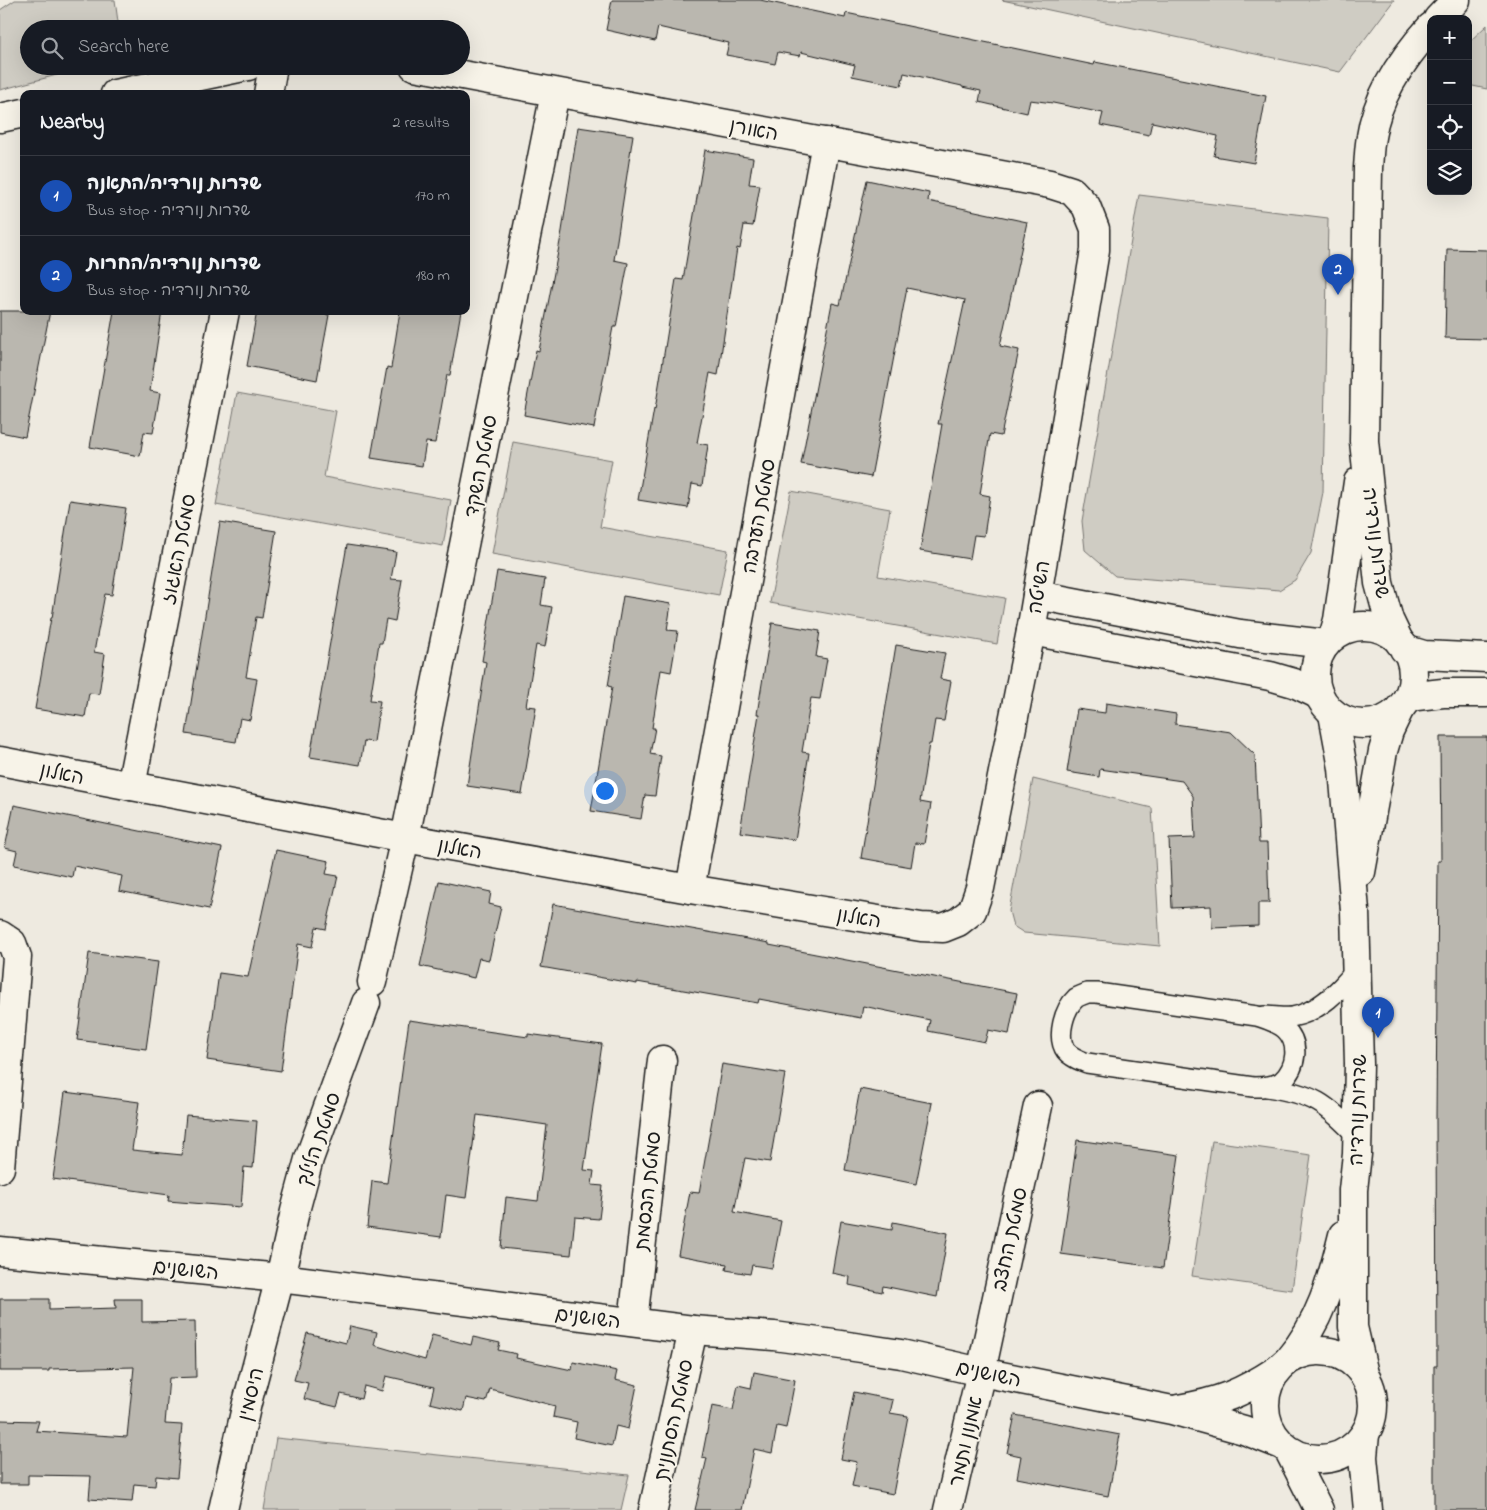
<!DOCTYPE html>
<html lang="en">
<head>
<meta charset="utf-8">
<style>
  body { margin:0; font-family:"Indie Flower","Playpen Sans Hebrew",sans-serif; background:#20242c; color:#f1f3f6 }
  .controls { position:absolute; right:15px; top:15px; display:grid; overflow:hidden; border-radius:10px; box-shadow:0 5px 20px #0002 }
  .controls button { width:45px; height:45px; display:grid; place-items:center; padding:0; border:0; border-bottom:1px solid #363941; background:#171b24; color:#f1f3f6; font:25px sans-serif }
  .you { position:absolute; left:604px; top:790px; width:18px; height:18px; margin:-12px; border:4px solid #fff; border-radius:50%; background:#1a73e8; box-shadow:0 0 0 8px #1a73e833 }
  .badge { display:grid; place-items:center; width:32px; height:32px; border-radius:50%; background:#c8321e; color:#fff; font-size:16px; font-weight:700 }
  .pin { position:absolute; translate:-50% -41px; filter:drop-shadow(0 1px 2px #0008) }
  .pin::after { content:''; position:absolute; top:26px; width:18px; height:15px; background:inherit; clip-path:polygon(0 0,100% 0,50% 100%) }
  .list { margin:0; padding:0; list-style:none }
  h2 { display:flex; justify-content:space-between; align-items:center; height:65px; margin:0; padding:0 20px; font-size:21px }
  h2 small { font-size:16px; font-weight:400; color:#9ea1a6 }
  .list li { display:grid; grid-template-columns:32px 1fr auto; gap:15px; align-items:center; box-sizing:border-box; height:80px; padding:0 20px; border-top:1px solid #363941 }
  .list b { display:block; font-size:19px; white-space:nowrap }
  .list p { margin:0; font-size:16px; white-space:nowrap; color:#9ea1a6 }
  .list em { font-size:16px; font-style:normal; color:#9ea1a6 }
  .icon { flex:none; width:28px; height:28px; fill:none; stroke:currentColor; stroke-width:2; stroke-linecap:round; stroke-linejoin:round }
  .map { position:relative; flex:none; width:1487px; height:1510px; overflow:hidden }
  .search { position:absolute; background:#171b24; box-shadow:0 5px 20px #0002; left:20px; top:20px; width:450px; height:55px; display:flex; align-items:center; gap:12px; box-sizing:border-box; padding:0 18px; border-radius:28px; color:#9ea1a6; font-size:19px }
  .panel { position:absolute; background:#171b24; box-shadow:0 5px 20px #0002; left:20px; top:90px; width:450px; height:225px; border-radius:10px }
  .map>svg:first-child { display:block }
</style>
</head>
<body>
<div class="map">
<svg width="1487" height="1510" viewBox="0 0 1487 1510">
  <rect width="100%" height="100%" fill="#eeeae0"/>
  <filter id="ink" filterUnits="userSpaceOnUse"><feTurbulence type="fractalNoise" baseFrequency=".02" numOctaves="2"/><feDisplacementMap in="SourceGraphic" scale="10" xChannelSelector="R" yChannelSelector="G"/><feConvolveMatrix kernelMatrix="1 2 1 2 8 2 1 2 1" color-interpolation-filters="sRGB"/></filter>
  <g filter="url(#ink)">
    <g fill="#cfccc3" stroke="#767470">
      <path d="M15,0h100l4,29h-90v37h62l-91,24v-80z"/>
      <path d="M1002,0h392l-54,72z"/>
      <path d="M1487,25v64l-19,-4v-42z"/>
      <path d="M1139,195l189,23 -5,274 -12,61 -16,27 -16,10 -164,-14 -30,-26 -3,-29z"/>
      <path d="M237,393l99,18 -12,66 127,23 -8,46 -227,-41z"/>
      <path d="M513,442l99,18 -12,67 128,23 -9,45 -227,-41z"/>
      <path d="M791,491l99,18 -12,67 127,22 -8,46 -227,-41z"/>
      <path d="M1033,779l119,29 8,138 -136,-13 -11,-7 -4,-15z"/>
      <path d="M1212,1141l99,14 -19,135 -100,-14z"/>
      <path d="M276,1438l353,37 -8,35h-357z"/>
    </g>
    <g fill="#bab7af" stroke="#1c1c1c">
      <path d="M612,0h148l85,18 1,-5 248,52 1,-3 171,34 -12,67 -40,-7 4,-20 -66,-14 -3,13 -49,-10 3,-12 -50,-10 -23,-3 -3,13 -48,-11 2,-11 -19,-4v-1l-58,-13 -3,13 -49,-10 3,-11 -54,-13 -1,4 -22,-4 -3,12 -49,-9 3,-12 -71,-16 -3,14 -49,-11z"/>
      <path d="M578,127l55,8 -19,125 14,3 -12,64h-3l-19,101 -70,-13 12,-65 3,1 23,-120z"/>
      <path d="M705,150l48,8 -4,26 11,1 -7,41 -9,-1 -4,24 -3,-1 -19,127 -8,-2 -13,70 11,2 -6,41 -10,-2 -4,24 -50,-8 16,-91 1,1 21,-131 7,1z"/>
      <path d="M867,180l62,13 -1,8 99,21 -27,124 19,4 -18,86 -11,-2 -10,60 10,2 -6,40 -10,-1 -4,24 -50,-8 22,-127h-4l27,-124 -58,-12 -36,189 -70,-13 31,-161 8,2z"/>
      <path d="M1447,249l40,1v89l-42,-1z"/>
      <path d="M0,311h50l-25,126 -25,-5z"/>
      <path d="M114,311h48l-12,80 10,2 -7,40 -9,-1 -4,24 -50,-9z"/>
      <path d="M257,311h50l22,4 -12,65 -70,-14z"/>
      <path d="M400,311h61l-11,64h-3l-12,68 -9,-1 -4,24 -51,-8 16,-91 4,1z"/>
      <path d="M70,500l56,8 -14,87 -7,-1 -11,58 11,2 -6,40 -10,-1 -4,24 -50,-8 16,-91h1z"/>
      <path d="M220,522l56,9 -14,87 -6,-1 -10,60 11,2 -7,41 -10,-2 -4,24 -50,-8z"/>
      <path d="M347,545l49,7 -5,27 11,1 -7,41 -9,-2 -4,24h-3l-9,57 10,1 -6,41 -10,-1 -4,24 -50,-8z"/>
      <path d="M497,571l48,8 -4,26 11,2 -7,40 -9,-2 -10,61 10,1 -14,87 -55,-8 19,-124 -4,-1z"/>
      <path d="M623,596l48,8 -4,26 11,1 -7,41 -10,-2 -9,58h3l-5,26 11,2 -6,40 -10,-1 -4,24 -50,-8 21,-124 -4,-1z"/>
      <path d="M772,623l48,8 -4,26 11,2 -7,40 -9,-1 -9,54 7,1 -14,87 -55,-8 19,-118h-2z"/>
      <path d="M896,645l49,8 -5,26 11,2 -7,40 -9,-1 -4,24h-2l-9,58 11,2 -7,40 -9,-1 -4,24 -50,-9z"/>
      <path d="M1106,703l70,11 -1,10 56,8 24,23 4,88h8l2,60h-11v23l-46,2 -1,-22 -39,2 -3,-69 26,-1 -2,-42 -11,-15 -82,-12 -1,8 -32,-5 10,-63 28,4z"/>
      <path d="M1440,737h47v773h-53v-144h3l-1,-246 2,-259h3z"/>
      <path d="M14,805l208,43 -13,61 -90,-18 3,-15 -48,-10 -2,11 -58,-12 3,-14 -12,-3z"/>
      <path d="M276,850l53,11 -3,13 12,2 -12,53 -10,-2 -4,20 -14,-3 -17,127 -74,-11 12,-87 29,4z"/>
      <path d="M439,881l52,11 -2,12 12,3 -12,53 -10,-2 -5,20 -54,-12z"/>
      <path d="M553,904l216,39v2l248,48 -8,41 -21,-4 -3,12 -57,-11 2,-11 -67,-14 -2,12 -102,-19 -1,4 -121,-21v2l-96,-17z"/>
      <path d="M89,953l69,9 -12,87 -69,-9z"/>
      <path d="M409,1020l119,17v-3l74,10 -18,126 10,1 -2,14 11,1 -4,33 -24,-2 -4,38 -70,-7 5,-51 32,4 9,-76 -70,-10 -11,83 -20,-3 -5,42 -74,-10 5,-46 15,2z"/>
      <path d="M722,1064l63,10 -15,88 -25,-4 -11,54 47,9 -9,47 -20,-3 -2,9 -24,-4 1,-6 -49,-9 12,-63 9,1z"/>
      <path d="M860,1089l72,14 -16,81 -71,-14z"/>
      <path d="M65,1092l74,10 -7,48 50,5 4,-40 71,6 -4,47 -9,-1 -3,40 -73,-6 1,-6 -116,-16z"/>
      <path d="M1077,1140l102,15 -16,113 -102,-14z"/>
      <path d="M841,1221l51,9 1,-8 55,11 -11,64 -54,-11 -1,6 -33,-7 1,-8 -18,-4z"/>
      <path d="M0,1299h49v11l67,-2 -1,-9h27v23l53,-1 1,56 -27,1 -4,46 17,1 -5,53 -21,-2 -1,10 -21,-2 -2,18 -43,-3 2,-23 -63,-1v9h-28v-64l39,1 -3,10 91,6 7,-70 -85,2v2h-49z"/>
      <path d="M350,1326l27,6 -3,13 51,15 7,-25 39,10 2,-8 27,6 -2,7 19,4 -1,4 56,12 1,-8 44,9 -2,9 22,5 -9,44 -12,-3 -4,20 -38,-8 3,-16 -24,-5 2,-11 -65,-17 -4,13 -20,-4 -3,13 -33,-8 4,-16 -48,-11 -4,15 -18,-5 -3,13 -20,-5 -4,13 -33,-8 4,-16 -14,-3 13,-47 39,10z"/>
      <path d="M754,1372l41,8 -9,48 -9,-2 -5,27 -18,-4 -12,61h-47l12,-52 -5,-1 10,-51 21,4 5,-25 13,3z"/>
      <path d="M854,1392l39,8 -3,13 18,3 -15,78 -41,-8 5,-24 -16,-3z"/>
      <path d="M1015,1415l105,20 -12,61 -91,-18 4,-22 -14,-3z"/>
    </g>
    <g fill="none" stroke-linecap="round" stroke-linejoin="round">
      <g stroke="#1c1c1c" stroke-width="22">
        <g id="service">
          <path d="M1087,993h10l160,23c9,3 20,6 28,13 15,14 12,38 -3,52 -8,6 -20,6 -29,6l-166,-24c-8,-3 -16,-6 -21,-12 -10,-14 -2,-42 10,-53 3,-2 7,-3 11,-5z"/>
          <path d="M1264,1016c9,0 20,2 28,1 27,-5 48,-27 64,-47"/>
          <path d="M1267,1087c46,7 59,16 91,50"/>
        </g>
      </g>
      <g stroke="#1c1c1c" stroke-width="31">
        <g id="minor">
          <path d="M115,94l133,-28"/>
          <path d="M268,94l5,-28"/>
          <path d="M0,118l24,-5"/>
          <path d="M1037,595l203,39 86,10"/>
          <path d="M1031,631l239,45 24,7 25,12"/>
          <path d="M1404,649l20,6 63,3"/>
          <path d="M1408,697l35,-4h44"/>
          <path d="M0,761l405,77 285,51 231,38 22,1 15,-6 14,-11 8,-23 51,-257 64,-381v-21l-9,-23 -14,-15 -22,-7 -636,-118"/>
          <path d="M131,786l94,-475"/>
          <path d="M690,889l136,-747"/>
          <path d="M0,935l12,8 5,14 -17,211"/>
          <path d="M372,982l33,-144 150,-745"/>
          <path d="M0,1251l280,27 413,52 81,6 67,9 60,9 80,18 191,38 72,20 38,15"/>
          <path d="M633,1322l29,-262"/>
          <path d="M1178,1409c42,-7 64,-16 99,-39"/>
          <path d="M223,1510l24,-107 33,-125 15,-67 14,-52 57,-156"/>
          <path d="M653,1510l40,-180"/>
          <path d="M948,1510l33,-138 57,-266"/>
        </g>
      </g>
      <g stroke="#1c1c1c" stroke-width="31">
        <g id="tertiary">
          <path d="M1438,19l18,-19"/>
          <circle cx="1364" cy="675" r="49"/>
          <path d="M1333,637l5,-17 20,-138"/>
          <path d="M1400,643l-11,-23 -10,-37 -15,-142 4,-273c1,-11 1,-21 3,-31 6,-42 32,-79 60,-110"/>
          <path d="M1333,714l10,54 12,143 4,153 -2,90 -4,36v137l11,47"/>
          <path d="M1361,872l22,-121 6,-20 11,-23"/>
          <circle cx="1319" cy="1405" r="54"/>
          <path d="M1289,1359c31,-36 43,-79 54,-124"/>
          <path d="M1365,1434l-2,23 5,53"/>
          <path d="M1289,1451l30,59"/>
        </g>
      </g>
      <use href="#service" stroke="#f7f3e8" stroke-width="19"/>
      <use href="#minor" stroke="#f7f3e8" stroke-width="28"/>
      <use href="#tertiary" stroke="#f7f3e8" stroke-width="28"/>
    </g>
  </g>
  <g text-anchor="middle" stroke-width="4" stroke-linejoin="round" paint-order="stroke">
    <g font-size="20" fill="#1c1c1c" stroke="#f7f3e8">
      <text transform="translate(754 129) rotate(10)" y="7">האורן</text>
      <text transform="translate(480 466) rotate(-79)" y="7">סמטת השקד</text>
      <text transform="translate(758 516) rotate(-80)" y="7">סמטת הערבה</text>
      <text transform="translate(1377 543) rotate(83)" y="7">שדרות נורדיה</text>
      <text transform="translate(178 549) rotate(-79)" y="7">סמטת האגוז</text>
      <text transform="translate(1038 587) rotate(-80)" y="7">השיטה</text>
      <text transform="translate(62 773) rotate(11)" y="7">האלון</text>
      <text transform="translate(460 848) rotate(10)" y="7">האלון</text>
      <text transform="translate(859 917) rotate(9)" y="7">האלון</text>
      <text transform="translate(1357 1110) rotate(-88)" y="7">שדרות נורדיה</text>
      <text transform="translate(318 1139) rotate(-71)" y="7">סמטת הלילך</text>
      <text transform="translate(647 1191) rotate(-84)" y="7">סמטת הבסמת</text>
      <text transform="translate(1009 1239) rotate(-78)" y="7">סמטת החצב</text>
      <text transform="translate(186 1269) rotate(6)" y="7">השושנים</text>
      <text transform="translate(588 1317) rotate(7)" y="7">השושנים</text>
      <text transform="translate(989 1373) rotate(12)" y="7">השושנים</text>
      <text transform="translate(250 1394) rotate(-76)" y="7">היסמין</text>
      <text transform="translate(673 1420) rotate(-78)" y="7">סמטת הסתונית</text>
      <text transform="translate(965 1441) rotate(-77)" y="7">אמנון ותמר</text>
    </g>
  </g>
</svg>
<div class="controls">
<button>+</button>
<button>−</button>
<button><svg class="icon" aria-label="locate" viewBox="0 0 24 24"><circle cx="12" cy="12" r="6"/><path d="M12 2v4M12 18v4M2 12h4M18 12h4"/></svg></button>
<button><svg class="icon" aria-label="layers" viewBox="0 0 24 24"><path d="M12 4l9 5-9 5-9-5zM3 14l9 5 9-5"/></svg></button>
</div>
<div class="you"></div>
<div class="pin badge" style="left:1378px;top:1038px;background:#1a4fb4">1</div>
<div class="pin badge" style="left:1338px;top:295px;background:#1a4fb4">2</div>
<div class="search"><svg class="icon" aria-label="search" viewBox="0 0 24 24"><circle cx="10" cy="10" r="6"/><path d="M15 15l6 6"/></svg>Search here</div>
<section class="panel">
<h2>Nearby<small>2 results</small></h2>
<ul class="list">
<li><span class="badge" style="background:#1a4fb4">1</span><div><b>שדרות נורדיה/התאנה</b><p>Bus stop · שדרות נורדיה</p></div><em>170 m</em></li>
<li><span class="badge" style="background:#1a4fb4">2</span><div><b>שדרות נורדיה/החרות</b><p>Bus stop · שדרות נורדיה</p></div><em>180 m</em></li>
</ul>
</section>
</div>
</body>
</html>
